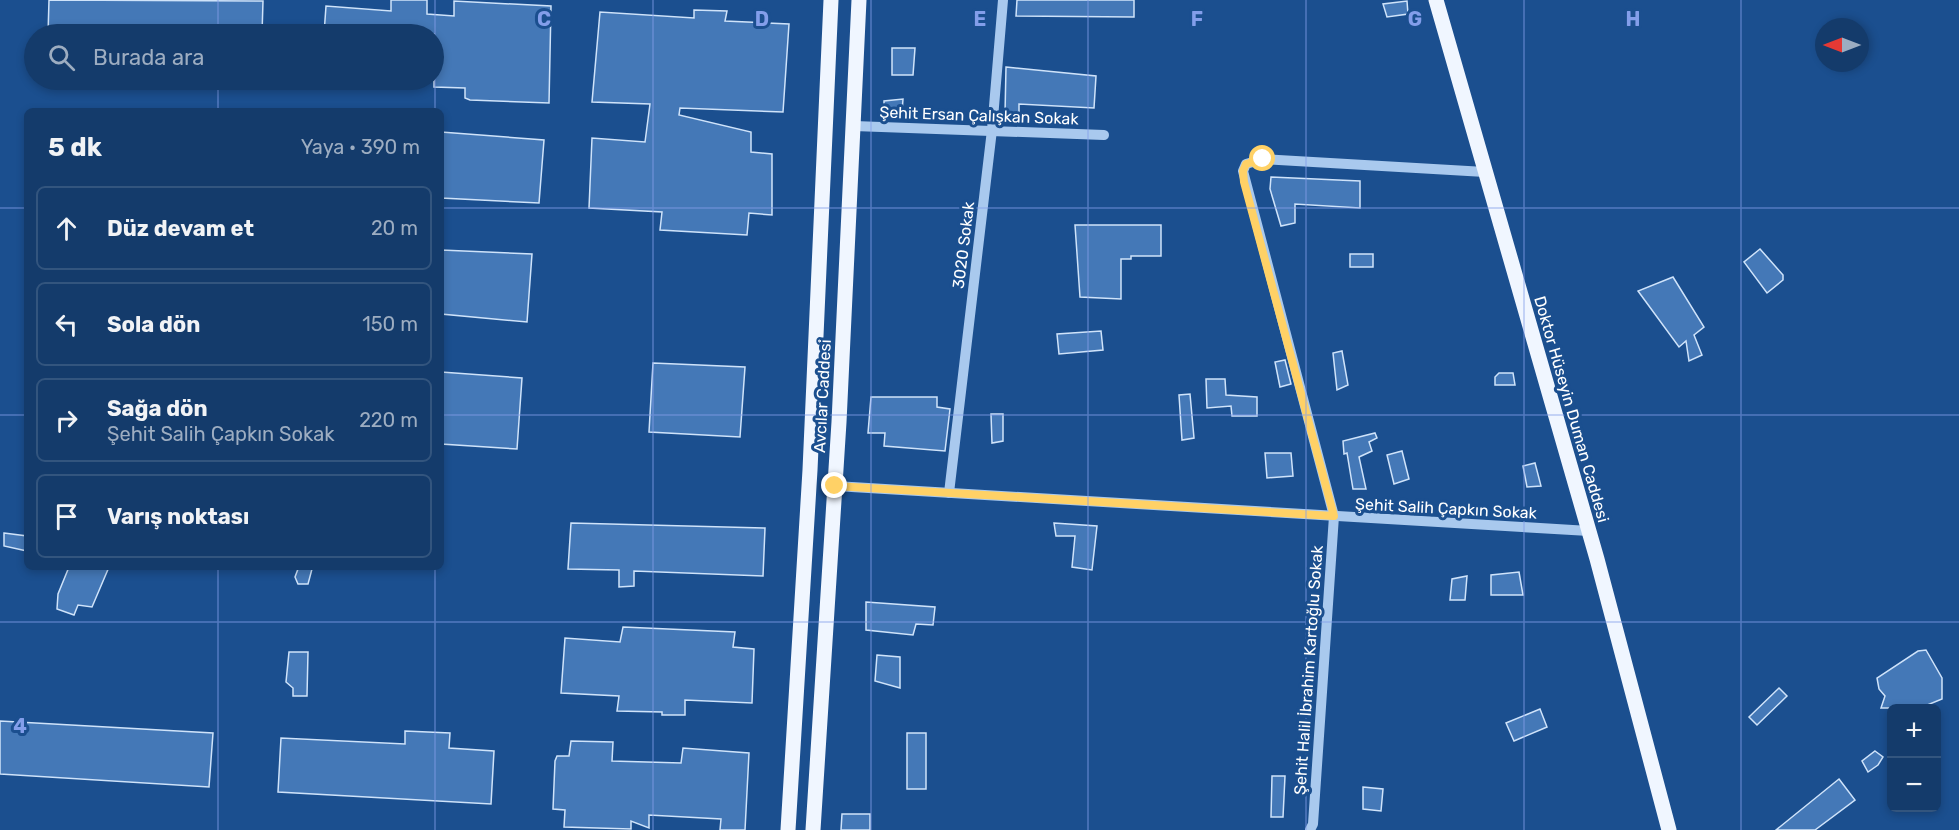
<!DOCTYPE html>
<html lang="tr">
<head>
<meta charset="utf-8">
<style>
  body { margin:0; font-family:Rubik,sans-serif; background:#214673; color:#f1f3f6 }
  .controls { position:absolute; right:18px; bottom:18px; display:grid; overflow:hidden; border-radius:9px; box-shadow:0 3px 9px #0003 }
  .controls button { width:54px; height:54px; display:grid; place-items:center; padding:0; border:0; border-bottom:2px solid #33557e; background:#143b6b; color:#f1f3f6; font:30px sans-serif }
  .compass { position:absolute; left:1815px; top:18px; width:54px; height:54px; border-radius:50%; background:#143b6b; box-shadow:0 3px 9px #0003; rotate:270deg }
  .stop { position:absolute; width:18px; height:18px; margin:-14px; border:4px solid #ffd166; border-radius:50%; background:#fff }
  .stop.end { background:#ffd166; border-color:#fff; box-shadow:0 2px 6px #0008 }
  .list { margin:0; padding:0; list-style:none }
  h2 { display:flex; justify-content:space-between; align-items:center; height:78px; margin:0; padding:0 24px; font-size:26px }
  h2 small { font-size:20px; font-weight:400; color:#9dadc1 }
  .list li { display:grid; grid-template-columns:39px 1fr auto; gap:18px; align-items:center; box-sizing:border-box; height:84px; margin:0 12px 12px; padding:0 12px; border:2px solid #33557e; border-radius:9px }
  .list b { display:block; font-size:22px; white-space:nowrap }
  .list p { margin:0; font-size:20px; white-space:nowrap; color:#9dadc1 }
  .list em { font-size:20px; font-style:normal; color:#9dadc1 }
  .icon { flex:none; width:33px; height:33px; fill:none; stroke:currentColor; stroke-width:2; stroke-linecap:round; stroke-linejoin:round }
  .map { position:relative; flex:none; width:1959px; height:830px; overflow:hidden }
  .search { position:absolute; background:#143b6b; box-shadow:0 3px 9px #0003; left:24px; top:24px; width:420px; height:66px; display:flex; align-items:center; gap:15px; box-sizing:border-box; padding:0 21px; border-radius:33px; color:#9dadc1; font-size:22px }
  .panel { position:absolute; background:#143b6b; box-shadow:0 3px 9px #0003; left:24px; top:108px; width:420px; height:462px; border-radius:9px }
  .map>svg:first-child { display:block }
</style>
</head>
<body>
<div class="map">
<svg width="1959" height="830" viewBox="0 0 1959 830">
  <rect width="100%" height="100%" fill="#1b4f8f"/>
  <g fill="#4478b7" stroke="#cfe3fa" stroke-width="1.5">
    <path d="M49,0l214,1 -1,33h-214z"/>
    <path d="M391,0h36v14l27,2v-15l97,5 -2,97 -79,-3 -5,-2v-10l-31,-1v-53h-110l2,-28 65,5z"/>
    <path d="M1017,0h117v17l-118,-1z"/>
    <path d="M1407,1l1,13 -21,3 -4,-13z"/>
    <path d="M694,10l33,1 -2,10 64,3 -6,88 -103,-4 -1,7 72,17v20l21,2v61l-23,-2 -2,22 -87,-5 2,-18 -73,-4 3,-70 53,4 5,-38 -58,-2 8,-90 94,6z"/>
    <path d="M892,48h23l-2,27h-21z"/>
    <path d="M1006,67l90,9 -2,32 -75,-4v8l-14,2z"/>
    <path d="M903,99l-1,13h-18v-11z"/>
    <path d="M441,132l103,8 -5,63 -98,-5z"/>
    <path d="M1271,177l89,4v27l-65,-4v19l-14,3 -11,-37z"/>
    <path d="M1075,225h86v31h-30v3h-10v40l-41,-2z"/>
    <path d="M1760,249l23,26v5l-16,13 -23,-31z"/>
    <path d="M441,250l91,4 -5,68 -86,-8z"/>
    <rect x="1350" y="254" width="23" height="13"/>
    <path d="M1673,277l31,50 -10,8 8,20 -13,6 -3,-20 -7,6 -41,-56z"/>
    <path d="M1101,331l2,19 -44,4 -2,-20z"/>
    <path d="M1342,351l6,34 -11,5 -4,-37z"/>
    <path d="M1285,360l6,24 -11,3 -5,-25z"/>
    <path d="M653,363l92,4 -5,70 -91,-5z"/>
    <path d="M441,372l81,6 -5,71 -76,-5z"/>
    <path d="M1499,373h14l2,12h-20v-8z"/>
    <path d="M1206,379h19l1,16 31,2v19h-25l-1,-10 -24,2z"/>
    <path d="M1190,394l4,44 -12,2 -3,-45z"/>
    <path d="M871,397h66v10l13,2 -5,42 -61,-5 1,-13h-17z"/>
    <path d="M991,414h12v27l-11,2z"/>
    <path d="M1375,433l2,5 -8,4 3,9 -13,6 7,32h-13l-6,-36 -3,1 -1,-13z"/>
    <path d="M1402,451l7,28 -15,5 -7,-29z"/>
    <path d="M1265,453h26l2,23 -26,2z"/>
    <path d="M1535,463l6,23 -14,1 -4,-21z"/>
    <path d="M571,523l194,5 -2,48 -129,-5v15l-15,1v-17l-51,-1z"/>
    <path d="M1054,523l43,3 -5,44 -20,-3 3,-31h-19z"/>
    <path d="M4,533l23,3v15l-23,-5z"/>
    <path d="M69,567h40l-17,40 -14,-2 -4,10 -17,-6 1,-15z"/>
    <path d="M298,569h14l-4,15h-10l-3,-7z"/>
    <path d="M1519,572l4,23h-32v-20z"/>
    <path d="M1467,576l-2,24h-15l2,-21z"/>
    <path d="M866,602l69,5 -2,18 -17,-1 -3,11 -47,-5z"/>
    <path d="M623,627l112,5 -2,15 21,2 -2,54 -67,-3v15h-23v-3l-45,-1 2,-15 -58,-3 4,-55 55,4z"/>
    <path d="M1926,650l16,28v21l-22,9h-39l4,-12 -6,-7 -2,-11 41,-27z"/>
    <path d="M289,652h19l-1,44h-14v-8l-7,-6z"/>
    <path d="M877,655l23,2v31l-25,-7z"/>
    <path d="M1779,688l8,8 -30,29 -8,-8z"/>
    <path d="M1540,709l7,18 -33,14 -8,-18z"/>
    <path d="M0,721l213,12 -4,54 -209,-13z"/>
    <path d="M405,731l45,2 -1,15 45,3 -3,53 -213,-12 3,-54 124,6z"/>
    <rect x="907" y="733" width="19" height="56"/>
    <path d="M571,741l42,1 -1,19 69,2 2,-15 66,5 -4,77h-25l1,-11 -72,-4v13l-18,-7v8l-67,-2 1,-17 -12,-1 2,-48 2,-5h12z"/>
    <path d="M1875,751l8,6 -5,8 -10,7 -6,-11z"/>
    <path d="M1272,776h13l-2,41h-12z"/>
    <path d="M1839,779l16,21 -40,30h-39z"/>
    <path d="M1363,787l20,2 -2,22 -18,-2z"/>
    <path d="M842,814h28v16h-29z"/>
  </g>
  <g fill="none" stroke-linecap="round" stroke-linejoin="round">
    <g stroke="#a9c9ee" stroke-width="10">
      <path d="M854,126l250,9"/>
      <path d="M835,486l754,45"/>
      <path d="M949,493l43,-363 11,-130"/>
      <path d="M1310,830l3,-6 21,-308 -91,-345 3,-7 17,-5 222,13"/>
    </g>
    <g stroke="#f0f6ff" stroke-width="15">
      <path d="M1436,0l161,559 72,271"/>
      <path d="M788,830l22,-360 21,-470"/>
      <path d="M813,830l26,-408 20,-422"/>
    </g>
  </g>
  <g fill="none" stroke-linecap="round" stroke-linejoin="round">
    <path stroke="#ffd166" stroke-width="8" d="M835,486l499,30 -90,-334 -1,-11 3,-7 17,-5"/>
  </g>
  <path fill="none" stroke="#839eea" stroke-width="1.5" stroke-opacity="0.55" d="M218,0v34M435,0v111M653,0v830M871,0v830M1088,0v830M1306,0v830M1524,0v830M1741,0v830M218,80v31M0,208h27M441,208h1518M0,415h27M441,415h1518M218,567v263M435,567v263M0,622h1959"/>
  <g text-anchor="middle" stroke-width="6" stroke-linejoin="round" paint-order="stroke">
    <g font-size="16" fill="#fff" stroke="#1b4f8f">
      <text transform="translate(979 115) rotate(2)" y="6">Şehit Ersan Çalışkan Sokak</text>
      <text transform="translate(963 245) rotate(-83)" y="6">3020 Sokak</text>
      <text transform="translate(822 396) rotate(-87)" y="6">Avcılar Caddesi</text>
      <text transform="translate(1572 409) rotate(74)" y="6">Doktor Hüseyin Duman Caddesi</text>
      <text transform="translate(1446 508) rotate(3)" y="6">Şehit Salih Çapkın Sokak</text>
      <text transform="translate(1308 670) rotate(-86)" y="6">Şehit Halil İbrahim Kartoğlu Sokak</text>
    </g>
  </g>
  <g font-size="20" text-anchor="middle" font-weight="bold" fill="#839eea" stroke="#1b4f8f" stroke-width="6" stroke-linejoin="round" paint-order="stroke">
    <text x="544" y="26">C</text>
    <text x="762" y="26">D</text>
    <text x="980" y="26">E</text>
    <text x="1197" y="26">F</text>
    <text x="1415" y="26">G</text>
    <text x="1633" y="26">H</text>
    <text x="20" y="733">4</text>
  </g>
</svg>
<div class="controls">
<button>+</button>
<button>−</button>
</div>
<svg class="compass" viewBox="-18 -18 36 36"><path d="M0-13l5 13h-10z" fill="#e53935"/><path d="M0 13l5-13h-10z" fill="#9dadc1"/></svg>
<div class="stop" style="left:1263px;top:159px"></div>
<div class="stop end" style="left:835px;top:486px"></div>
<div class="search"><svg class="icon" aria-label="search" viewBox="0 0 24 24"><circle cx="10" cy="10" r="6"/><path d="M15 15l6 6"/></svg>Burada ara</div>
<section class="panel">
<h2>5 dk<small>Yaya · 390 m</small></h2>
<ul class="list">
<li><svg class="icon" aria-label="ahead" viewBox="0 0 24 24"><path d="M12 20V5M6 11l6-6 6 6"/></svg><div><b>Düz devam et</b></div><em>20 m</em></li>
<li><svg class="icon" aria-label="left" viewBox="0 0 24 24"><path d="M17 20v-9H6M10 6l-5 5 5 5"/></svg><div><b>Sola dön</b></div><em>150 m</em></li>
<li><svg class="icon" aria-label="right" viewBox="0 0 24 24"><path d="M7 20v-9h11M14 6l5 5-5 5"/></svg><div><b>Sağa dön</b><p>Şehit Salih Çapkın Sokak</p></div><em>220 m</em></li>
<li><svg class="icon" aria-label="arrive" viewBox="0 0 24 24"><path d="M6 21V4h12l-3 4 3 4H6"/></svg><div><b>Varış noktası</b></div></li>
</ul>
</section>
</div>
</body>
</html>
